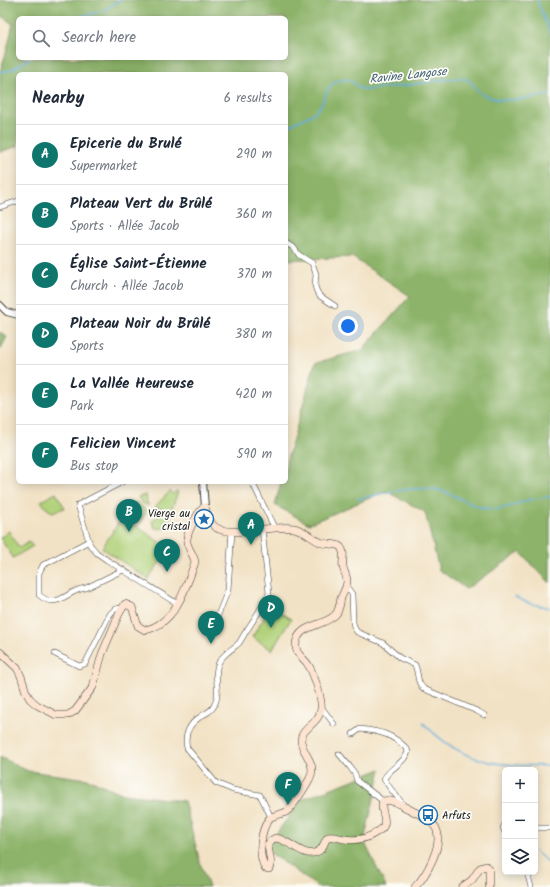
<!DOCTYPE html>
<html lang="en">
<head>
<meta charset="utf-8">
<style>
  body { margin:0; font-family:Kalam,sans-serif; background:#f2f2f3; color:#1f2937 }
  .controls { position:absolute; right:12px; bottom:12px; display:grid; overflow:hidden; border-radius:6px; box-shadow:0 2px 10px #0003 }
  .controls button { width:36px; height:36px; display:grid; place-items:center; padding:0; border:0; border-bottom:1px solid #e0e1e3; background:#fff; color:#1f2937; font:20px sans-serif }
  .you { position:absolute; left:348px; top:326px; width:14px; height:14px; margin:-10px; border:3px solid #fff; border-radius:50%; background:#1a73e8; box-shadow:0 0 0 6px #1a73e833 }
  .badge { display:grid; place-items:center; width:26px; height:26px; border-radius:50%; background:#0f766e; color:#fff; font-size:13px; font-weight:700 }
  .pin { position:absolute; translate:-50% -33px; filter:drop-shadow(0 1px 2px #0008) }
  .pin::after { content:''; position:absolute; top:21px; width:14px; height:12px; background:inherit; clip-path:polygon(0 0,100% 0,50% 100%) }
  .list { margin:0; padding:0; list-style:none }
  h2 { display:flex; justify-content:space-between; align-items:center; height:52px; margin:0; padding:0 16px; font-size:17px }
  h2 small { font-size:13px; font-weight:400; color:#747a83 }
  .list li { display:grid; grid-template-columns:26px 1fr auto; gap:12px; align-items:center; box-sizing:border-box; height:60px; padding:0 16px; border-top:1px solid #e0e1e3 }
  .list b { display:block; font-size:15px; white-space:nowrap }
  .list p { margin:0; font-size:13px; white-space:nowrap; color:#747a83 }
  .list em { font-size:13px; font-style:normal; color:#747a83 }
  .icon { flex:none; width:22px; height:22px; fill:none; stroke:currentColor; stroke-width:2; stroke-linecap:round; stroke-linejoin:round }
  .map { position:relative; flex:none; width:550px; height:887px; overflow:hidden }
  .search { position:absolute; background:#fff; box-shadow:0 2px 10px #0003; left:16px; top:16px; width:272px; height:44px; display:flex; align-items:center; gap:10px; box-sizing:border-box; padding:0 14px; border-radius:6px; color:#747a83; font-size:15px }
  .panel { position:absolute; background:#fff; box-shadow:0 2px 10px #0003; left:16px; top:72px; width:272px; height:412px; border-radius:6px }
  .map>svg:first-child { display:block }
</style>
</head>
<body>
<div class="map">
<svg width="550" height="887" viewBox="0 0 550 887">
  <rect width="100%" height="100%" fill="#fdfcf7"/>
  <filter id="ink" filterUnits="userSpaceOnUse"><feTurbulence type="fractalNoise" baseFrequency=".025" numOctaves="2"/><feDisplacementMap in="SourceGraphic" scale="8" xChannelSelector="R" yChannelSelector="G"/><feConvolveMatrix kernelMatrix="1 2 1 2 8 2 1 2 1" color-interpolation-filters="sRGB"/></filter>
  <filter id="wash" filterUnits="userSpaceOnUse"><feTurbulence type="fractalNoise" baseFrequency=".012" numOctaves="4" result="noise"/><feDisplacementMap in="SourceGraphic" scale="16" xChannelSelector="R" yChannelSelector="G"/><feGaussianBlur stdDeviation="0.9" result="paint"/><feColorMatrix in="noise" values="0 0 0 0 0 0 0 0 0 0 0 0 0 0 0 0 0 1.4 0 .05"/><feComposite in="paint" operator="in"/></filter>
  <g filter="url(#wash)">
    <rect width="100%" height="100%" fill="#f2e2c5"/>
    <g fill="#b0d179" stroke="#66764a">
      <path d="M170,491l3,3 3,-3 2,1c-2,6 -5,12 -6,18 -3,12 -1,21 -17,18l-3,-6 1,-2 13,-10 -11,-3z"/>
      <path d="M56,493l9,15 -13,4 -6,-4 -5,-7z"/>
      <path d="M146,495l1,5 -1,1 3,4h-2l-6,-2 -3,-6z"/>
      <path d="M136,502l11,9 -8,13 -21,-14z"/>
      <path d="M123,516l46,33 -21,30 -46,-31z"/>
      <path d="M9,531l10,17 10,-6 4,4 -20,12 -13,-20z"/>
      <path d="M271,607l20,12 -19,31 -20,-13z"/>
    </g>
    <g fill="#8cb369" stroke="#546842" fill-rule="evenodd">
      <path d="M0,0h550v583l-30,-31 -54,37 -27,-19 -14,-58 -39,-21 -77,33 -34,-19 6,-23h5v-19l29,-100 47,-13 48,-54 -58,-39 -66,3v-186h-268v72l-15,5 -3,2v-82l7,-21 6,-26 -13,-9zM18,18h268v40h-268z"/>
      <path d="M0,332l7,5 -7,13z"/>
      <path d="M0,757l28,14 60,8 36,15 60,7 17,65 8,21h-209z"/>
      <path d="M381,769l-17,72 22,46h-68l-53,-38 36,-49z"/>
    </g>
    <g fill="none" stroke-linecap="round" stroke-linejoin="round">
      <g stroke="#65aedd" stroke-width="1.5">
        <path d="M537,0l13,33"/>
        <path d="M73,18l30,-7 17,-11"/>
        <path d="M0,72l11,-2 19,-12"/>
        <path d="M286,129c9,-10 25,-10 33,-21 7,-9 6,-23 19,-27 17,-6 16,8 27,9 5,0 10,-2 15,-2 28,-1 55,-9 83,-10 9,2 11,11 19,16 22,12 45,3 68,1"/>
        <path d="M358,499c23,-5 61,-15 84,-8 17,5 30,17 49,18 13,1 25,-5 38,-9 7,-2 14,-2 21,-3"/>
        <path d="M515,597l13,6 22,5"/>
        <path d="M423,723c28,28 54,41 93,42 12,1 23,0 34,1"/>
        <path d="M535,851l15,13"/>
      </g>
    </g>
  </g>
  <g filter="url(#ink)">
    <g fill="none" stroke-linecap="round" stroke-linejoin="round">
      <g stroke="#3c3a35" stroke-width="6">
        <g id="minor">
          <path d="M0,207l18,-6"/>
          <path d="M286,243l8,5 5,7 13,8 4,11 -1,12 2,6 3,4 15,10"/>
          <path d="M122,482l-44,23 12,40 7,8 10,7 71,44"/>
          <path d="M252,482l22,45"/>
          <path d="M262,529l7,64c-6,13 -14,25 -22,37 -3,4 -5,9 -8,13 -6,6 -15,10 -20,19 -7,13 3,29 -5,44 -4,7 -9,7 -14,11 -11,7 -16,18 -13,31l29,35 17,7 27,5 11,22"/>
          <path d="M89,541l-46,24 -4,8v22c19,16 27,-5 47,-7l37,-18"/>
          <path d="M346,586l6,8 1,28 1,5 3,5 26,11 17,15 15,7c4,9 1,17 9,24l53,22 7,4"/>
          <path d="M218,615l10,-25 4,-59"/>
          <path d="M55,654l24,12 6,-2 25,-50 5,-5 7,-1"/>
          <path d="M322,708l12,16"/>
          <path d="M353,734l7,-5c19,2 33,5 47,20l1,3c-4,12 -18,15 -24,27l6,9 12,15"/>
          <path d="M339,754l11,13 5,7 2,7 26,20"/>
          <path d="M505,824l-2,4 2,4"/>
          <path d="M535,828h15"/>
          <path d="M527,872l4,15"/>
        </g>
      </g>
      <g stroke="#3c3a35" stroke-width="8">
        <g id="tertiary">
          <path d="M0,305l7,7 11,3"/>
          <path d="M203,482l2,25"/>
        </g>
      </g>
      <g stroke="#3c3a35" stroke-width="8">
        <g id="secondary">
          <path d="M0,652l17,16 4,8 5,16 4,7 7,6 19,10h12l7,-4 18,-24 9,-33 17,-40 6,-10 7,3 6,19 7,4c30,-6 41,-42 50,-68 -1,-7 -7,-13 -8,-20 -1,-9 10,-28 16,-34l2,-1c2,7 4,15 9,19 13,13 61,-2 80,2 11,2 18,12 29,15 7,2 18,-1 20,9 1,5 -1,10 0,15 1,5 4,9 4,14 0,6 -4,12 -6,17 -1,4 -1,8 -3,12 0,1 -2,4 -3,5 -12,12 -37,9 -39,29 -1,11 8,13 13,22 5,9 11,27 12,37 3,20 -21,24 -20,38 2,14 16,22 9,37 -4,8 -17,29 -24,34 -5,3 -14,3 -17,7 -9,12 -11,36 -4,49l4,1c4,-8 -1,-16 -1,-25 2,-2 4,-5 7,-6 14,0 30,24 45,12 4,-3 4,-9 8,-13 6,-1 10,1 16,2 12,2 23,0 33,-7 3,-2 6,-3 7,-7 3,-8 -5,-16 -1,-24 10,-2 17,4 26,8 9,5 21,9 27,19 8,16 -10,48 -21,59"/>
          <path d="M462,887l10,-7 8,-12 6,-2 3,3v18"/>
        </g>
      </g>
      <use href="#minor" stroke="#fff" stroke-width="5"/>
      <use href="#tertiary" stroke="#fff" stroke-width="6"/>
      <use href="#secondary" stroke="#fde4d1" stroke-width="7"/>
    </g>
  </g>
  <defs>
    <g id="sight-ring" transform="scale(1)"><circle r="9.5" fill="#fdfcf7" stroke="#1f6fb2" stroke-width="1.5"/><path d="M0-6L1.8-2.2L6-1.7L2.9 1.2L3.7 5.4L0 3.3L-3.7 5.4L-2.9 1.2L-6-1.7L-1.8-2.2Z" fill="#1f6fb2"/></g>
    <g id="bus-ring" transform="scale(1)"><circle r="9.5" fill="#fdfcf7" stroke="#1f6fb2" stroke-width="1.5"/><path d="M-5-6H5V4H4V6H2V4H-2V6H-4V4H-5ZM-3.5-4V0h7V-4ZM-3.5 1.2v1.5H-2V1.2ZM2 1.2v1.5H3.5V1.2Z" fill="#1f6fb2"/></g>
  </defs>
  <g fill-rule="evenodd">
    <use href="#sight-ring" x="204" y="519"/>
    <use href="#bus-ring" x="428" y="815"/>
  </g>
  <g text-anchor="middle" stroke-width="3.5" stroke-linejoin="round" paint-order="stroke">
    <g font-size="11" fill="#1c1c1c" stroke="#fdfcf7" text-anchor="end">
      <text x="190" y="517">Vierge au<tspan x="190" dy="13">cristal</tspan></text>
      <text x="442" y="819" text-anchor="start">Arfuts</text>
    </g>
    <g font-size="12" font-style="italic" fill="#3d5e73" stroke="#fdfcf7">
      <text transform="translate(408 75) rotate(-6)" y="4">Ravine Langose</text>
    </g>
  </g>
</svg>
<div class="controls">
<button>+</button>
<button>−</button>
<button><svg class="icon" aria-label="layers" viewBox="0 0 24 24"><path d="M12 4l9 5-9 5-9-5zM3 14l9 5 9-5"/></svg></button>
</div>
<div class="you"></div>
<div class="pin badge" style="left:251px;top:545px">A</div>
<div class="pin badge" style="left:129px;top:532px">B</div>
<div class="pin badge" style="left:167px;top:572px">C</div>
<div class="pin badge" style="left:271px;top:628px">D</div>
<div class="pin badge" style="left:211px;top:644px">E</div>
<div class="pin badge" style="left:288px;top:805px">F</div>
<div class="search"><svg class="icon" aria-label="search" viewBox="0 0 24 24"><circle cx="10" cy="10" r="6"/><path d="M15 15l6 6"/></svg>Search here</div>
<section class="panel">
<h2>Nearby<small>6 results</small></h2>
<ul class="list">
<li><span class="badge">A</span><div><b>Epicerie du Brulé</b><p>Supermarket</p></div><em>290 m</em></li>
<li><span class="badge">B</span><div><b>Plateau Vert du Brûlé</b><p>Sports · Allée Jacob</p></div><em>360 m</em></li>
<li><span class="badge">C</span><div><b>Église Saint-Étienne</b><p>Church · Allée Jacob</p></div><em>370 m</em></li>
<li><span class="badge">D</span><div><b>Plateau Noir du Brûlé</b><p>Sports</p></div><em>380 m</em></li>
<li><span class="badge">E</span><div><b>La Vallée Heureuse</b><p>Park</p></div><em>420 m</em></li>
<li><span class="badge">F</span><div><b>Felicien Vincent</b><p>Bus stop</p></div><em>590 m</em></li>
</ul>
</section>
</div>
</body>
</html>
